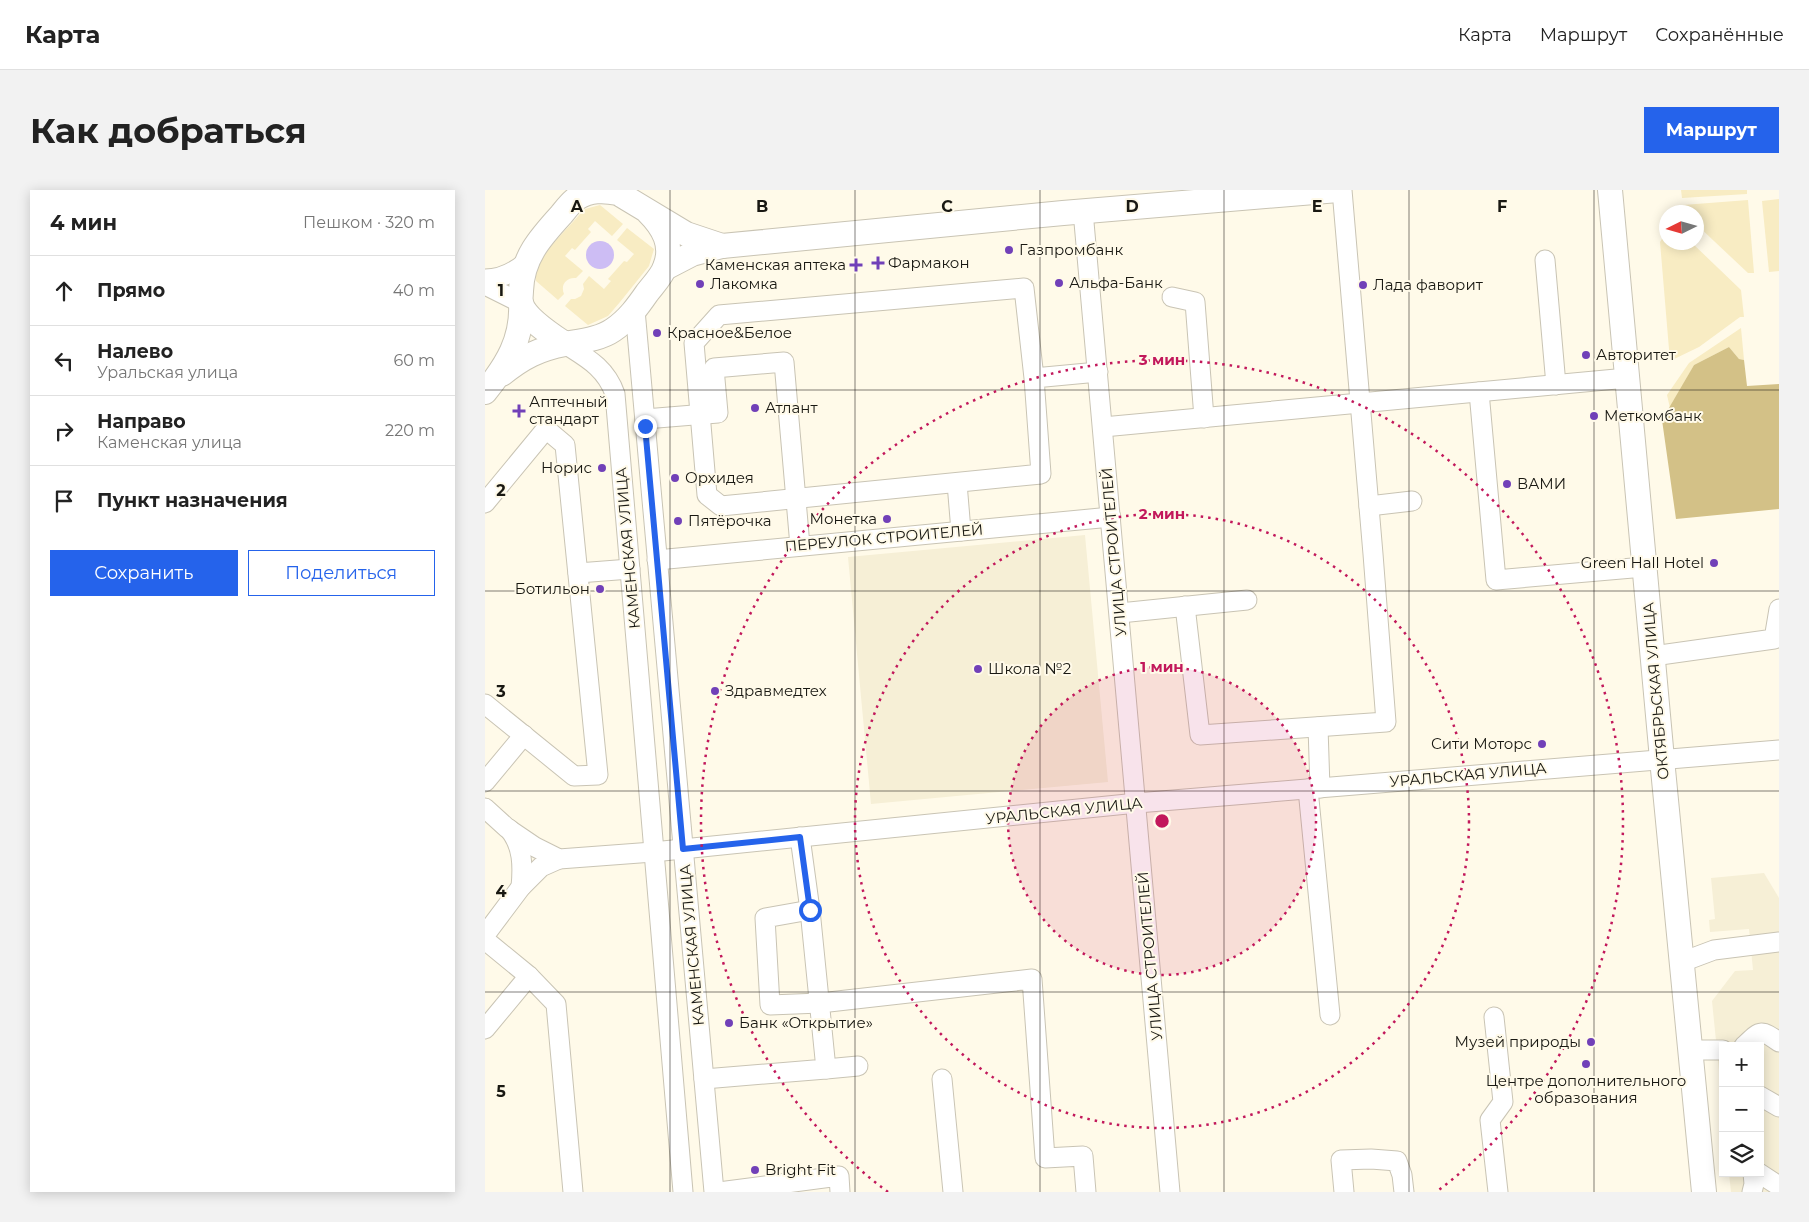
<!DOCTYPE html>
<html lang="ru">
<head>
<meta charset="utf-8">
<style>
  body { margin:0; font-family:Montserrat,sans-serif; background:#f2f2f2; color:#222 }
  .controls { position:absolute; right:15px; bottom:15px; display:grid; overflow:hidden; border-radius:0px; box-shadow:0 2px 12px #0003 }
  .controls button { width:45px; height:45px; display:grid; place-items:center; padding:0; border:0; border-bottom:1px solid #e0e0e0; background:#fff; color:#222; font:25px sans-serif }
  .compass { position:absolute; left:1174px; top:15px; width:45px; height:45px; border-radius:50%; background:#fff; box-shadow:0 2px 12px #0003; rotate:265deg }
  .stop { position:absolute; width:15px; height:15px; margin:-11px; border:4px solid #2563eb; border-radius:50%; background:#fff }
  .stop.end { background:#2563eb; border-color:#fff; box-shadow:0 1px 5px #0008 }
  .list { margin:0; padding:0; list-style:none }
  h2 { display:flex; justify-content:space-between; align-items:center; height:65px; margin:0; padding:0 20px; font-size:21px }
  h2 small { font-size:16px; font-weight:400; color:#767676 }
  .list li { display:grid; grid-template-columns:32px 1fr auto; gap:15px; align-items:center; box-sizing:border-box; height:70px; padding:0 20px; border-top:1px solid #e0e0e0 }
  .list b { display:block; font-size:19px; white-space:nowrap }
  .list p { margin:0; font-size:16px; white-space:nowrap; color:#767676 }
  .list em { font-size:16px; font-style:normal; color:#767676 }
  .actions { display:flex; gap:10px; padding:15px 20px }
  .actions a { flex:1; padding:11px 0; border:1px solid #2563eb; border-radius:0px; text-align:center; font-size:18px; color:#2563eb }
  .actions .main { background:#2563eb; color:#fff }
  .icon { flex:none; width:28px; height:28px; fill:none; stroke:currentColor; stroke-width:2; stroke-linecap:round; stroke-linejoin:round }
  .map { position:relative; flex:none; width:1294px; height:1002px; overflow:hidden; border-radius:0px }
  header { display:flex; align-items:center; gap:30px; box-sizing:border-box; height:70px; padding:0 25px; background:#fff; border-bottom:1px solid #e0e0e0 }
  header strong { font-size:24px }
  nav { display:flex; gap:28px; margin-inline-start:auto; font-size:18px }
  .intro { display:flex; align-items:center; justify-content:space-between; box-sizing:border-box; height:120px; padding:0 30px }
  h1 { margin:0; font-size:35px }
  .button { padding:12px 22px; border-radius:0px; background:#2563eb; color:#fff; font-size:18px; font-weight:700 }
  main { display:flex; gap:30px; padding:0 30px }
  aside { flex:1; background:#fff; border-radius:0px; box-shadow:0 2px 12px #0003 }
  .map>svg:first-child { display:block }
</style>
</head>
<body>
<header>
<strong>Карта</strong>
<nav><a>Карта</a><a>Маршрут</a><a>Сохранённые</a></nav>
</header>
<div class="intro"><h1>Как добраться</h1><a class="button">Маршрут</a></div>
<main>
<aside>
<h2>4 мин<small>Пешком · 320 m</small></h2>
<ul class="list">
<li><svg class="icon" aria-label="ahead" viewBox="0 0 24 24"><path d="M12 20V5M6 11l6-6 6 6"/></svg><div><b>Прямо</b></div><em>40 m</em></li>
<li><svg class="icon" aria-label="left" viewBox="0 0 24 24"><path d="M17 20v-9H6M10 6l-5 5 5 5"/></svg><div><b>Налево</b><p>Уральская улица</p></div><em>60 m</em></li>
<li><svg class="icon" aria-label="right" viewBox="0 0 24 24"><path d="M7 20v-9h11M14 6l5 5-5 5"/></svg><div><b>Направо</b><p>Каменская улица</p></div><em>220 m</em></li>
<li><svg class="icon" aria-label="arrive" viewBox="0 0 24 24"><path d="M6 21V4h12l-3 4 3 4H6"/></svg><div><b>Пункт назначения</b></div></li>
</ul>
<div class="actions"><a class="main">Сохранить</a><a>Поделиться</a></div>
</aside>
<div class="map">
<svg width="1294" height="1002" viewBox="0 0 1294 1002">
  <rect width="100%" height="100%" fill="#fffae9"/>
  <g fill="#f6efd6">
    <path d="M600,345l23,247 -237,22 -23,-247z"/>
    <path d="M1279,683l15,25v294h-48l-2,-19h31v-127h-37v64l-11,-109 23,-30 18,-1 -4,-41 -39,3 -1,-12 6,-1 -4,-41z"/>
  </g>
  <g fill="#f8ecc3">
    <path d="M1196,0h66v4l-65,4z"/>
    <path d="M1294,9v72l-10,1 -7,-71z"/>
    <path d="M1263,10l6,73h-6l-51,-48v-13h-13l-1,-7z"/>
    <path d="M115,15l23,19 -11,12 -17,-15 -7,8 3,3 -16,18 -3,-2 -7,8 18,15 -7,7c-9,-1 -16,6 -12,16l-6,6 -22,-19c-2,-23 29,-49 43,-66l6,-6z"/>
    <path d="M142,38l27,21 -5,17 -29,36 -12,14 -20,9 -23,-19 6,-7h4l6,-3 3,-7 -1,-5 6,-8 15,13 7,-8 -3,-2 16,-18 3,1 7,-8 -17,-14z"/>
    <path d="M1181,43l1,9 25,1 49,47 3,27h-4l-41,30 -29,14 -10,-119z"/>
    <path d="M1256,138l3,32 -5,-1 -10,-12 -35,18 -24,43 -3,-13 22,-32z"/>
  </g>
  <path fill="#d3c187" d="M1244,157l10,12 5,1 3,26 32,-2v125l-103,10 -14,-99 32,-55z"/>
  <circle fill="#cdbdf4" cx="115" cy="65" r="14"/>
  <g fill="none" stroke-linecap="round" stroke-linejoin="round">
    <g stroke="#c9c4b4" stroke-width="21">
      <g id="minor">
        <path d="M598,21l87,981"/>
        <path d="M1060,70l11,125"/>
        <path d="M0,89c16,0 28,-6 40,-16"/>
        <path d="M0,95l36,18"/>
        <path d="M687,107l23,5 9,116"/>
        <path d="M150,120l79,882"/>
        <path d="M80,154c22,14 41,24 50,50l68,798"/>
        <path d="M549,188l7,96 -320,32 -14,-11 -13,-152 25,-28 305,-27 10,90 64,-6"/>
        <path d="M994,202l17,188 148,-13"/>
        <path d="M160,229l73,-6 -4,-45 70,-6 16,184"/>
        <path d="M618,237l524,-49"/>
        <path d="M472,293l4,48"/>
        <path d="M0,313l61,-74 19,16 33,330 -24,1 -89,-72"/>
        <path d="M884,316l43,-5"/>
        <path d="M172,370l454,-43"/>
        <path d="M93,383l52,-4"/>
        <path d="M700,416l15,129 186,-13 -13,-168 -31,-364"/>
        <path d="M635,423l127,-13"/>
        <path d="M1168,466l121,-17 5,-30"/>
        <path d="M833,537l2,61"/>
        <path d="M0,592l39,-47"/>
        <path d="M823,599l22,226"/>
        <path d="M0,618l22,20 28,19 24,12 94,-7 484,-49 642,-53"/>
        <path d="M24,639c14,17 14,37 12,58"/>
        <path d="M325,720l-45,8 5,87 50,-2 212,-24 13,179 38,-2 3,36"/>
        <path d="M0,745l36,-48 20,-20 18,-8"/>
        <path d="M0,750l44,36 27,28 17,188"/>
        <path d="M1197,772l32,-12 65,-8"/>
        <path d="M1009,827l9,85 -13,18 8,72"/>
        <path d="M0,839l44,-53"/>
        <path d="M1259,856c17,-16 16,-17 35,-4"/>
        <path d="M1206,860h32"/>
        <path d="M341,879l32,-3"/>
        <path d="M219,889l122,-10 -16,-159 -10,-73"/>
        <path d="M457,889l11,113"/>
        <path d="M1275,906l19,11"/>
        <path d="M1274,983l20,13"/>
        <path d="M234,1002l120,-16 1,16"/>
        <path d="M859,1002l-3,-32 30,-1 26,2 5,14 2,17"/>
        <path d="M1267,1002l2,-8 -1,-11"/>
      </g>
    </g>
    <g stroke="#c9c4b4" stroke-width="26">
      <g id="major">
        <path d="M1125,0l52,569 42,433"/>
        <path d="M163,22c15,15 26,33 17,55 -3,9 -12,18 -18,26 -9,13 -19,27 -34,37 -13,9 -32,11 -48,14 -12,-8 -40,-26 -44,-41 -1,-4 0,-9 0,-12 1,-33 19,-53 40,-76 5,-6 10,-13 16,-17 13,-8 26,-8 41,-5l68,41 36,12"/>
        <path d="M180,78l27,-14 30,-8 341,-33 275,-23"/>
        <path d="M17,184c21,-17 37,-25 63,-30"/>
        <path d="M0,202c22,-27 38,-53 36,-89"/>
      </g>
    </g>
    <use href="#minor" stroke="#fff" stroke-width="19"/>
    <use href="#major" stroke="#fff" stroke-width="24"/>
  </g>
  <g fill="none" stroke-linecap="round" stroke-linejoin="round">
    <path stroke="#2563eb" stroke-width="6" d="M160,236l38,423 117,-12 10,73"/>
  </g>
  <path fill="none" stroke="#191812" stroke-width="1" stroke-opacity="0.55" d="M185,0v1002M370,0v1002M555,0v1002M739,0v1002M924,0v1002M1109,0v1002M0,200h1294M0,401h1294M0,601h1294M0,802h1294"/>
  <circle cx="677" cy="631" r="154" fill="#c2185b" fill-opacity=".12"/>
  <g fill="none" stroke="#c2185b" stroke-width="2.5" stroke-dasharray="2.5 5">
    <circle cx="677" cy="631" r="154"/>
    <circle cx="677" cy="631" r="307"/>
    <path d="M403 1002A461 461 0 1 1 951 1002"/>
  </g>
  <g fill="#7140b8" stroke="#fffae9" stroke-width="2">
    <circle cx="524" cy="60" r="5"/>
    <path d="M390.5 65.5h5v5h5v5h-5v5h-5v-5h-5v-5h5z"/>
    <path d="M368.5 67.5h5v5h5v5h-5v5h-5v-5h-5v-5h5z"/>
    <circle cx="574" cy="93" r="5"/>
    <circle cx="215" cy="94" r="5"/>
    <circle cx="878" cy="95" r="5"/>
    <circle cx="172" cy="143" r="5"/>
    <circle cx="1101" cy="165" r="5"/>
    <circle cx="270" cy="218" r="5"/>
    <path d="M31.5 213.5h5v5h5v5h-5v5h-5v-5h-5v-5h5z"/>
    <circle cx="1109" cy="226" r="5"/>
    <circle cx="117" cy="278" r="5"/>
    <circle cx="190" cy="288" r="5"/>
    <circle cx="1022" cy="294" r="5"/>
    <circle cx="402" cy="329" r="5"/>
    <circle cx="193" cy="331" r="5"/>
    <circle cx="1229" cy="373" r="5"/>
    <circle cx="115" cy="399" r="5"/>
    <circle cx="493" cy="479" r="5"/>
    <circle cx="230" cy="501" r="5"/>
    <circle cx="1057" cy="554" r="5"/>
    <circle cx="244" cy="833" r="5"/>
    <circle cx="1106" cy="852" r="5"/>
    <circle cx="1101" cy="874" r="5"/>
    <circle cx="270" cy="980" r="5"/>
  </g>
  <g text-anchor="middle" stroke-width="4" stroke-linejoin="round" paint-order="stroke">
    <g font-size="15" fill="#191812" stroke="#fffae9" text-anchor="start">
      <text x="534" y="65">Газпромбанк</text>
      <text x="403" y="78">Фармакон</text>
      <text x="361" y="80" text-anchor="end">Каменская аптека</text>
      <text x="584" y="98">Альфа-Банк</text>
      <text x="225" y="99">Лакомка</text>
      <text x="888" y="100">Лада фаворит</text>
      <text x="182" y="148">Красное&amp;Белое</text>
      <text x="1111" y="170">Авторитет</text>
      <text x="44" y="217">Аптечный<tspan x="44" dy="17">стандарт</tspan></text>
      <text x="280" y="223">Атлант</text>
      <text x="1119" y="231">Меткомбанк</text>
      <text x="107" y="283" text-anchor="end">Норис</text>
      <text x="200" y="293">Орхидея</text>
      <text x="1032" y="299">ВАМИ</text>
      <text x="392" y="334" text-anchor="end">Монетка</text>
      <text x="203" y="336">Пятёрочка</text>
      <text x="1219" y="378" text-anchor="end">Green Hall Hotel</text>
      <text x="105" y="404" text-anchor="end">Ботильон</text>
      <text x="503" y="484">Школа №2</text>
      <text x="240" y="506">Здравмедтех</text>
      <text x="1047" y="559" text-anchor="end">Сити Моторс</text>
      <text x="254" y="838">Банк «Открытие»</text>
      <text x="1096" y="857" text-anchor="end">Музей природы</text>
      <text x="1101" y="896" text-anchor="middle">Центре дополнительного<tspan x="1101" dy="17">образования</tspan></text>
      <text x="280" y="985">Bright Fit</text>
    </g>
    <g font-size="15" fill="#191812" stroke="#fffae9">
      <text transform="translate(399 348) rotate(-5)" y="5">ПЕРЕУЛОК СТРОИТЕЛЕЙ</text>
      <text transform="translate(143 358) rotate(-95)" y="5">КАМЕНСКАЯ УЛИЦА</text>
      <text transform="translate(629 362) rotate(-95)" y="5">УЛИЦА СТРОИТЕЛЕЙ</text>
      <text transform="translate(1171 501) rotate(-95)" y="5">ОКТЯБРЬСКАЯ УЛИЦА</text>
      <text transform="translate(983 585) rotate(-5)" y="5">УРАЛЬСКАЯ УЛИЦА</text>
      <text transform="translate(579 621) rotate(-6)" y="5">УРАЛЬСКАЯ УЛИЦА</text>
      <text transform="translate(207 755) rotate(-95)" y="5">КАМЕНСКАЯ УЛИЦА</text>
      <text transform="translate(665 766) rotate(-95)" y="5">УЛИЦА СТРОИТЕЛЕЙ</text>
    </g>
  </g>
  <g font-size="16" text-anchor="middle" font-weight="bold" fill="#191812" stroke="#fffae9" stroke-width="4" stroke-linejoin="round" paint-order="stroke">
    <text x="92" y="22">A</text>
    <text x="277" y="22">B</text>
    <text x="462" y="22">C</text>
    <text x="647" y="22">D</text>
    <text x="832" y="22">E</text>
    <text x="1017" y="22">F</text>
    <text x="16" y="106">1</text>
    <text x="16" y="306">2</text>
    <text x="16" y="507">3</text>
    <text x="16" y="707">4</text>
    <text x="16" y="907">5</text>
  </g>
  <circle cx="677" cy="631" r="8" fill="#c2185b" stroke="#fffae9" stroke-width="2.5"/>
  <g font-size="15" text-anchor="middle" font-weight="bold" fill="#c2185b" stroke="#fffae9" stroke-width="4" stroke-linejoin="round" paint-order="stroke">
    <text x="677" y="175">3 мин</text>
    <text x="677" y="329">2 мин</text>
    <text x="677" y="482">1 мин</text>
  </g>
</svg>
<div class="controls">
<button>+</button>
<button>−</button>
<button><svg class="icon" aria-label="layers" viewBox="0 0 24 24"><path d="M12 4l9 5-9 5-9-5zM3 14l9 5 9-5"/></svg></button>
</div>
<svg class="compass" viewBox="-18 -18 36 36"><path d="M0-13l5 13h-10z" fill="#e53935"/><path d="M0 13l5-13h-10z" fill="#767676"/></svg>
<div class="stop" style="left:325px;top:720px"></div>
<div class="stop end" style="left:160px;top:236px"></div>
</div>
</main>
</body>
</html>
